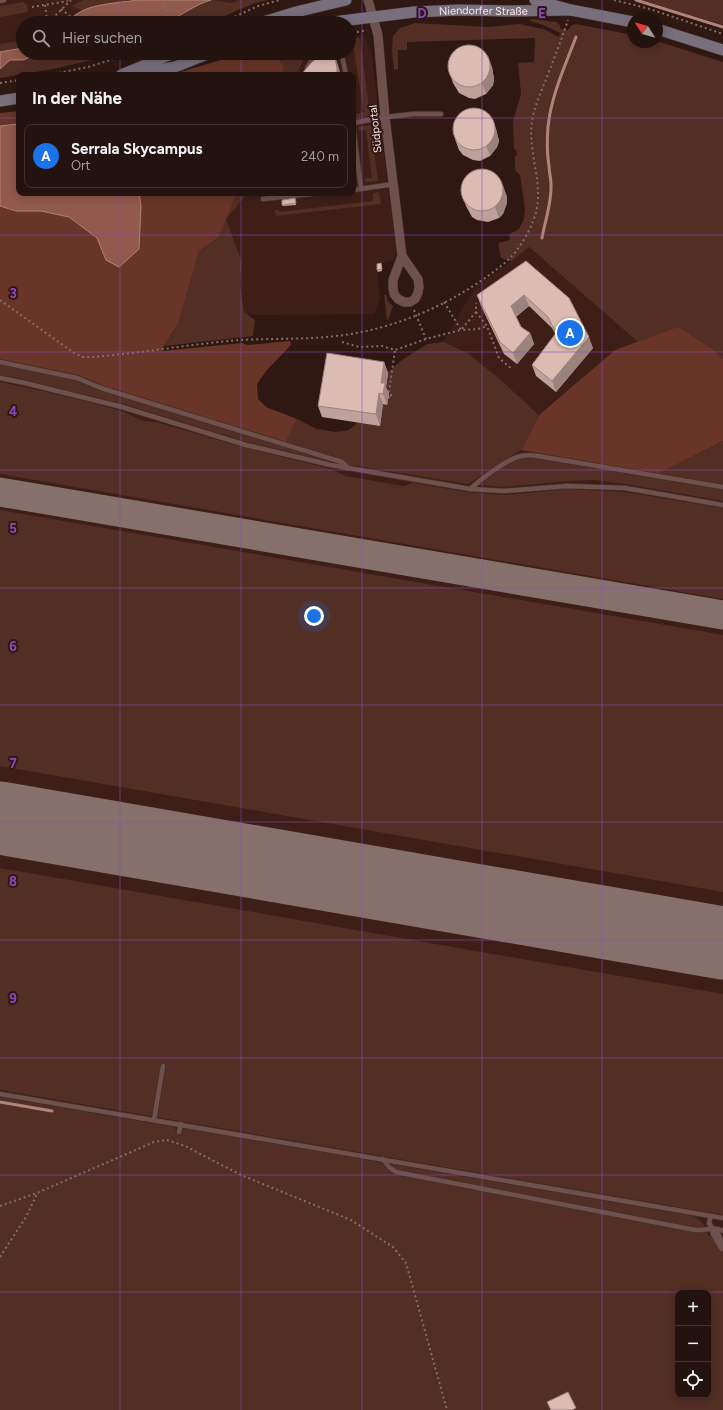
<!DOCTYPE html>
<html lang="de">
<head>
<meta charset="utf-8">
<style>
  body { margin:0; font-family:Figtree,sans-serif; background:#2c1b17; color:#f1f3f6 }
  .controls { position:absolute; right:12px; bottom:12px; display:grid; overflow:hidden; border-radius:8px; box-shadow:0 2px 10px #0003 }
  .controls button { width:36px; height:36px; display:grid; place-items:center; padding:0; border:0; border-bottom:1px solid #41322e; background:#24120e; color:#f1f3f6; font:20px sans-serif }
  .compass { position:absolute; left:627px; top:12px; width:36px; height:36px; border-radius:50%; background:#24120e; box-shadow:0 2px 10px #0003; rotate:307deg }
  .you { position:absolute; left:314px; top:616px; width:14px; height:14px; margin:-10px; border:3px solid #fff; border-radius:50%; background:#1a73e8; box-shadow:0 0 0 6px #1a73e833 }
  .badge { display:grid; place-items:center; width:26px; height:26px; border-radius:50%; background:#1a73e8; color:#fff; font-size:13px; font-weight:700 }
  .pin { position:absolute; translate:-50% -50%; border:2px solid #fff; box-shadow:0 1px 4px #0006 }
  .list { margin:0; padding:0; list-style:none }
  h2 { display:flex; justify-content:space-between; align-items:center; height:52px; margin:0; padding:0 16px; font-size:17px }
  h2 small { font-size:13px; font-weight:400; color:#a39e9e }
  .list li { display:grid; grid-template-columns:26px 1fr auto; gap:12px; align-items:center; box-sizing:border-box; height:64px; margin:0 8px 8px; padding:0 8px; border:1px solid #41322e; border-radius:8px }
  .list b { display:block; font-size:15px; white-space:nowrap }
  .list p { margin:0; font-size:13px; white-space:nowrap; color:#a39e9e }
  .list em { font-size:13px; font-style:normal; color:#a39e9e }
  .icon { flex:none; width:22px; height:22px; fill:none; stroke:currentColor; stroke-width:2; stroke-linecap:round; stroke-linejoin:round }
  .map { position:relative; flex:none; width:723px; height:1410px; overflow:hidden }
  .search { position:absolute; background:#24120e; box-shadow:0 2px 10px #0003; left:16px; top:16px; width:340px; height:44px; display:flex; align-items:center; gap:10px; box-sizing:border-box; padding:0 14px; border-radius:22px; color:#a39e9e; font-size:15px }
  .panel { position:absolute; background:#24120e; box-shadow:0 2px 10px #0003; left:16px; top:72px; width:340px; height:124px; border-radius:8px }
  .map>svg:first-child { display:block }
</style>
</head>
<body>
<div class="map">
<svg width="723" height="1410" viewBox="0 0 723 1410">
  <rect width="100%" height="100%" fill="#301812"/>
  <g fill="#3e1f18">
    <path d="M0,0h268l-13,3 -47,20h-185v30h98l-63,15 -58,10z"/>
    <path d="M363,35l8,14 25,204 -2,7 -18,5 4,33 -6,16 -125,1 -5,-3 -4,-27 2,-23 -16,-43 11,-26h116v-118h-70l12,-22h54v-15z"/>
    <path d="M529,247l109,95 -23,8 -76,65 -39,-36 -34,-27 -23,-10 33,-56 36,-25z"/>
    <path d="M0,359l102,26 242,75 129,20 48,-30 202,35v749l-4,-2 -11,3 -547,-107 -161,-15z"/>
  </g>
  <g fill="#522e25" fill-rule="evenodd">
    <path d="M83,0h43v2l-44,8 -10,-4z"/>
    <path d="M211,0l21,3 8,-3h28l-13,3 -47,20h-42c14,-7 30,-19 45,-23z"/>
    <path d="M641,0h82v25z"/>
    <path d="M23,2l4,3 1,7 -28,5v-11z"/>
    <path d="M531,19l25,3 3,2 2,5 7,1 4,-5 4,-1 57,11v7l24,-1 66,21v297l-10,-10 -35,-21 -40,14 -109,-95 -17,14 -11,-3 -3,-15 12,-3 -1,-6 10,-5 5,-10 1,-10 -5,-34 -5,-5v-14l2,-1 -1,-5 -2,-1 -1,-28 8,-27 -3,-31 16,-1 1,-24 -128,4v8h-9v19l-4,1 -2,-19 1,-15 7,-8 15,-5 72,4 33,-3 23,5 16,8 1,-4 -17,-8 -13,-4z"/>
    <path d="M349,33l11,6 10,77 -13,2 -1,-4 8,-2 -11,-67h-4z"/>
    <path d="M23,40v8l-23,4v-8z"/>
    <path d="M40,53h81l-63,15 -58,10v-9l10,-9h13z"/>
    <path d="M274,53h33h-1l-9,22h-14l1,-9z"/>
    <path d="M371,125l7,56 -13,1 -1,-3 8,-1 -6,-48 -8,1v-4z"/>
    <path d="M379,192l2,12 -105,12 -1,-6h4v2l94,-11v-8z"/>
    <path d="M237,193h11l-22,26 16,43 -2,23 4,27 11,8 -2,16 -89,10 15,-24 20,-71 20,-14z"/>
    <path d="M384,295h2l2,6 5,5 -5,14h-1z"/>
    <path d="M443,342l23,10 34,27 39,36 -18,35 -53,34 -136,-22 -85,-20 -124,-38 -97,-24 -26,-5v-16l78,16 24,10 184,57 11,-23 20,10 18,3 14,-2 13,-12 21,-42 19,-16 25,-16z"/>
    <path d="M0,382c40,8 79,17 118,28 15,4 20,13 38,12l90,26 85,21 14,7 59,10 9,-3 54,9 37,3 64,-6 56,3 99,16v91l-723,-125z"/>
    <path d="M723,441v44l-65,-11z"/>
    <path d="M527,457l196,31v13l-97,-17 -32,-4 -27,1 -64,6 -24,-2 -1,-1c16,-11 30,-22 49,-27z"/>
    <path d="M0,510l723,125v257l-723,-126z"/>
    <path d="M0,868l723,126v221l-723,-125z"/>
    <path d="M0,1097l175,30 1,4 6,1 1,-4 510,88c10,4 11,10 15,19l7,2 8,14v159h-723zM678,1293h30v102h-30z"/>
  </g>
  <g fill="#683528">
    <path d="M245,53h29l10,13 -1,9h-113z"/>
    <path d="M19,111v13l-19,2v-13z"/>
    <path d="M139,193h98l-18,44 -20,14 -20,71 -15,24 -2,5 80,-8 6,2 42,-4 1,4 -25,26 -9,13 1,15 8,8 31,12 -11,23 -184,-57 -24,-10 -78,-16v-153l16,5h25l28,6 28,21 9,22 35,-54z"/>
    <path d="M678,327l35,22 10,10v82l-65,33 -137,-24 18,-35 76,-65z"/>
  </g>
  <g fill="#915a4c" stroke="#b08479">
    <path d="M137,0h74c-15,4 -31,16 -45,23h-99c15,-20 46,-19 70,-23z"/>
    <path d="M23,48v5h18l-18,7h-13l-10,9v-17z"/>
    <path d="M19,124v69h120l2,13 -2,43 -20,18 -13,-7 -9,-22 -28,-21 -28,-6h-25l-16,-5v-80z"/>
  </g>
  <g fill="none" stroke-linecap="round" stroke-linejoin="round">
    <g stroke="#b08479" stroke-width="3">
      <path d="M636,0l87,27"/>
      <path d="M542,238c3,-17 10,-36 9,-54 0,-6 -2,-12 -2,-18 -2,-12 -2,-26 -1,-39 3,-31 17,-61 28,-90"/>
      <path d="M0,1102l52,9"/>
    </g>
    <path stroke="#86706c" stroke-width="29" d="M0,492l723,123"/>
    <path stroke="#86706c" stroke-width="73" d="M0,818l723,125"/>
    <g stroke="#44312e" stroke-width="6">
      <g id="service">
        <path d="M0,1l4,-1"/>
        <path d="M341,53l1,3 4,19"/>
        <path d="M307,69c5,-11 9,-14 20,-16"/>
        <path d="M353,123l32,-6 29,-3h27"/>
        <path d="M353,126l8,63"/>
        <path d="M353,190l41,-6"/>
        <path d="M263,199l57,-6"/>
        <path d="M0,362l77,16 24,10 241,74 6,6"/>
        <path d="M0,378l25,5 97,24 124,38 85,20 139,24 34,2 63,-5 58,2 98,17"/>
        <path d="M470,489c11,-10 37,-30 51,-33 6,-1 11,-1 17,0l185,31"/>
        <path d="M0,1094l723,124"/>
        <path d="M154,1120l9,-54"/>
        <path d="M179,1132l2,-8"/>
        <path d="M383,1159l6,8 7,5 299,58c10,1 19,-4 28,1"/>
        <path d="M711,1216l-2,7 4,7"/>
      </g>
    </g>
    <g stroke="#44312e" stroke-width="10">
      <g id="minor">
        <path d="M368,0l10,35 7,82 17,139 -9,24v8l1,6 4,5 6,3h6l5,-3 3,-6 1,-6 -1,-8 -16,-23"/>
        <path d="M715,1233l8,14"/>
      </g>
    </g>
    <g stroke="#44312e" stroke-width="12">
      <g id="secondary">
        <path d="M535,0l36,10 62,12"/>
        <path d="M260,23l36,-11 50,-12"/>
        <path id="s1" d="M325,23l89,-11 46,-2 52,1 59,-1"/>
        <path d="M657,29l66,21"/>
        <path d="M121,75l53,-22"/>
        <path d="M132,75l43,-8 35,-14"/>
        <path d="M0,101l19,-3"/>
      </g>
    </g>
    <g stroke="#826d68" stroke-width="2" stroke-dasharray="2 3" stroke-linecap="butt">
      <path d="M164,0l4,23"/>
      <path d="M614,0l36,9 73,25"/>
      <path d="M45,5l2,14"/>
      <path d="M32,7l36,-6"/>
      <path d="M61,9l10,8"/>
      <path d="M32,21l21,-3 18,-18"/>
      <path d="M221,23l37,-17 22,-6"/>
      <path d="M352,31l6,1 9,-2"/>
      <path d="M49,75l39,-8 45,-14"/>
      <path d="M0,83l19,-3"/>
      <path d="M0,300l74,53 9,4h9c50,-4 99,-13 148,-17 35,-2 70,0 104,-5 59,-8 118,-36 163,-74 11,-10 21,-26 26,-40 14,-32 -6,-67 -1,-100 2,-13 8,-27 13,-39 8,-21 16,-41 23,-62"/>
      <path d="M444,302l17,28 17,-1 9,-3"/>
      <path d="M414,310l12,29"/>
      <path d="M476,312l11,14 12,32 13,11"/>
      <path d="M342,342l17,5 23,-1 13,4 31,-11 35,-9 15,-18v-9"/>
      <path d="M388,397l3,1v-5l-2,-1 6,-42"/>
      <path d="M0,1206l37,-13 117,-51 13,-2 18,6 56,29 110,45 42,27 13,16 41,147"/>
      <path d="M0,1257l26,-40 11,-23"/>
    </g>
    <use href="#service" stroke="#6d514a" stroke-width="4.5"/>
    <use href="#minor" stroke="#6d514a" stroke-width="9"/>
    <use href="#secondary" stroke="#776f7c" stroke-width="11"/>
  </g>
  <g fill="#bda19a">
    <path d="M492,67l2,12 -1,6 -7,9 -11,5 -6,-1 -10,-5 -6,-10 -4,-12z"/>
    <path d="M492,118l4,11 3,12 -2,6 -7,9 -10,5 -7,-1 -10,-5 -4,-5 -4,-11z"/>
    <path d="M503,186l4,11v6l-4,11 -4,4 -11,4 -11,-2 -5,-3 -6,-11 -4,-11z"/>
    <path d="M271,193h20l-12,1z"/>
    <path d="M295,198l1,7 -13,1 -1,-1z"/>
    <path d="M526,261l67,87 -37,44 -20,-16 -4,-11 23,-31 -3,-6 -23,-22 -13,11 5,10 9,6 4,11 -17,20 -13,-10 -23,-48 -4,-11z"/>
    <path d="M381,263l1,8 -4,1 -1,-2z"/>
    <path d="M384,362l4,11 -2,14 3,7 -2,11 -4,-1 -3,22 -58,-9 -4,-11z"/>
  </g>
  <g fill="#9a837d">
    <path d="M334,53l4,12 3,10h-4z"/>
    <path d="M488,56l4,11 2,12 -1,6 -7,9 -4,-11z"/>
    <path d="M492,118l4,11 3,12 -2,6 -7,9 -4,-11z"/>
    <path d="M503,186l4,11v6l-4,11 -4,4 -4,-11z"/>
    <path d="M524,295l5,11 -14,11 -4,-11z"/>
    <path d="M530,333l4,11 -17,20 -4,-11z"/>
    <path d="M589,337l4,11 -37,44 -4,-11z"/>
    <path d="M384,362l4,11 -2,14 3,7 -2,11 -4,-11 -2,-11z"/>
    <path d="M379,393l4,11 -3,22 -4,-12z"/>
  </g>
  <g fill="#dcbbb3" stroke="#9a837d">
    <circle cx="469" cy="66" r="21"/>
    <path d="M324,53h10l3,15v7h-35l2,-4 8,-9z"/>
    <circle cx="474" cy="129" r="21"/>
    <circle cx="482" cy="190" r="21"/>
    <path d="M295,198l1,5 -14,2v-5z"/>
    <path d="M526,261l43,37 20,39 -37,44 -20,-16 24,-32 -8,-16 -24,-22 -13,11 10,21 9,6 -17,20 -13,-11 -23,-47z"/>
    <path d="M381,263l1,6 -5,1v-6z"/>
    <path d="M327,353l57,9 -3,21h4l-2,11 -4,-1 -3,21 -58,-8z"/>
    <path d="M568,1392l8,16 -4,2h-21l-4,-8z"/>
  </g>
  <path fill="none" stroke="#8e48c4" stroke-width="1" stroke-opacity="0.55" d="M120,0v23M241,0v23M362,0v1410M482,0v1410M602,0v1410M120,53v22M241,53v22M0,118h19M353,118h370M120,193v1217M241,193v1217M0,235h723M0,352h723M0,470h723M0,588h723M0,705h723M0,822h723M0,940h723M0,1058h723M0,1175h723M0,1292h723"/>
  <g text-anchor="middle" stroke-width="4" stroke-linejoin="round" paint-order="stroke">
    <g font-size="11" fill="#f7e6e2" stroke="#301812">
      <text dy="4" stroke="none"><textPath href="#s1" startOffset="159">Niendorfer Straße</textPath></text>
      <text transform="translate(375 129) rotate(-96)" y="4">Südportal</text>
    </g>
  </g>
  <g font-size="13" text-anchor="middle" font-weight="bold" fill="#8e48c4" stroke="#301812" stroke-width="4" stroke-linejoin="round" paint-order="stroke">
    <text x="422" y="18">D</text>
    <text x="542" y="18">E</text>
    <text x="13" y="298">3</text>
    <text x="13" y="416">4</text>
    <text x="13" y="533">5</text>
    <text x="13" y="651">6</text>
    <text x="13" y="768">7</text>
    <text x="13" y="886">8</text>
    <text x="13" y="1003">9</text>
  </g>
</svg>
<div class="controls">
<button>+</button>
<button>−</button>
<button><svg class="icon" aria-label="locate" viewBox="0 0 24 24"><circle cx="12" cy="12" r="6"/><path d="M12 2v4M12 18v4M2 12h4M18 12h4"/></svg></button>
</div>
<svg class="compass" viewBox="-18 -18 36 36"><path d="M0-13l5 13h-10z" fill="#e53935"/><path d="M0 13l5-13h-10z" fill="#a39e9e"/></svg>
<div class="you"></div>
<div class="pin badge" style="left:570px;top:333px">A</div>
<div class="search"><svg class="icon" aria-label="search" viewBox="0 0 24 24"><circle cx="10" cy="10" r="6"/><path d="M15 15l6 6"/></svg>Hier suchen</div>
<section class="panel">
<h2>In der Nähe<small></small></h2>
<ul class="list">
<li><span class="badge">A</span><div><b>Serrala Skycampus</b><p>Ort</p></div><em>240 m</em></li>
</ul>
</section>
</div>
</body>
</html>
